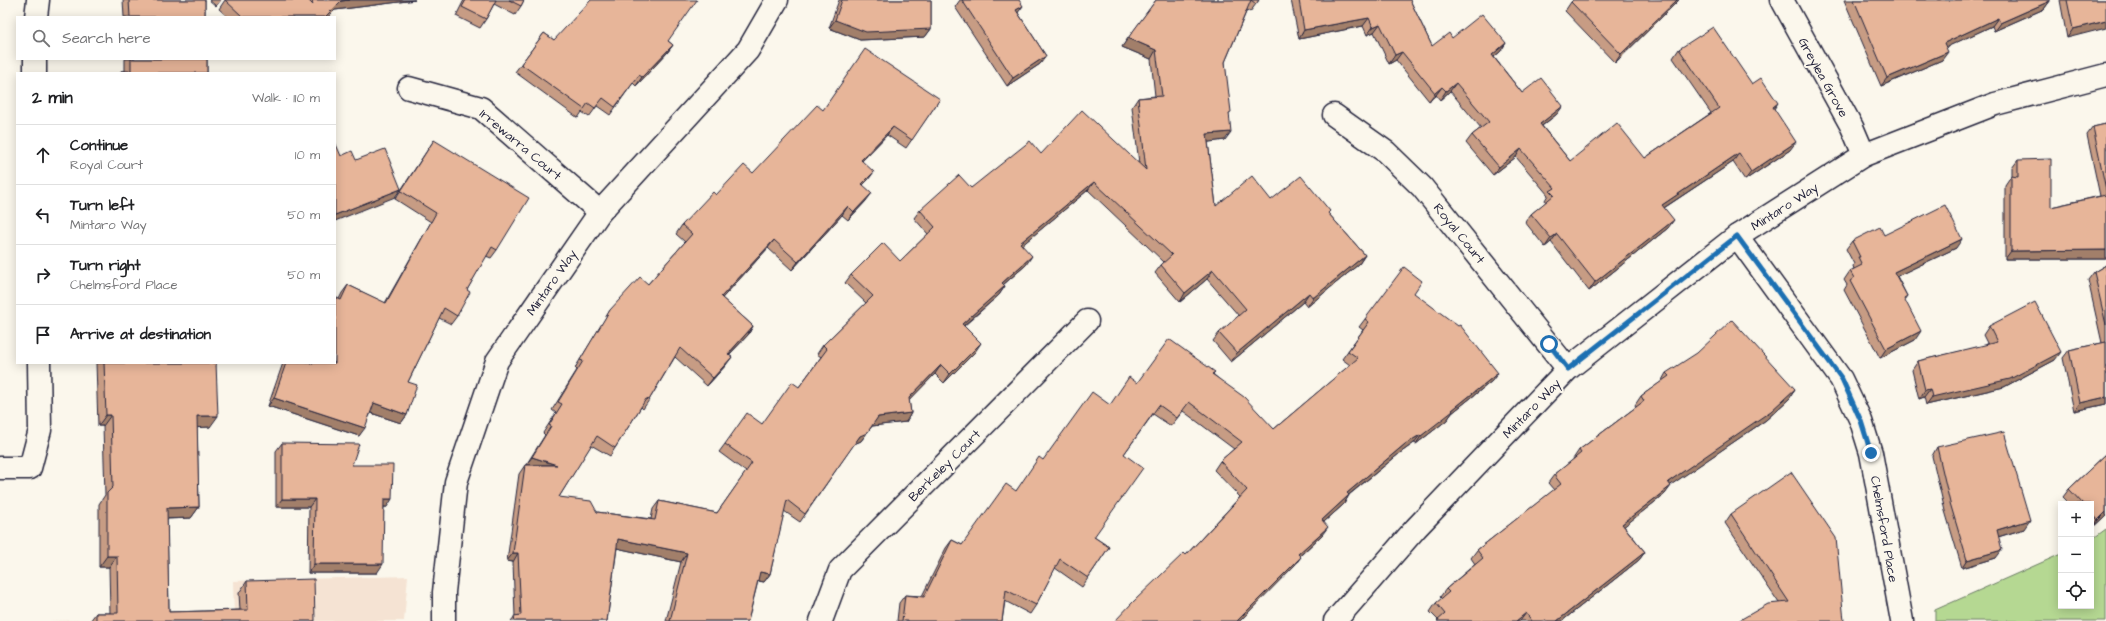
<!DOCTYPE html>
<html lang="en">
<head>
<meta charset="utf-8">
<style>
  body { margin:0; font-family:"Architects Daughter",sans-serif; background:#f2f2f2; color:#202124 }
  .controls { position:absolute; right:12px; bottom:12px; display:grid; overflow:hidden; border-radius:0px; box-shadow:0 2px 10px #0003 }
  .controls button { width:36px; height:36px; display:grid; place-items:center; padding:0; border:0; border-bottom:1px solid #e0e0e0; background:#fff; color:#202124; font:20px sans-serif }
  .stop { position:absolute; width:12px; height:12px; margin:-9px; border:3px solid #1f6fb2; border-radius:50%; background:#fff }
  .stop.end { background:#1f6fb2; border-color:#fff; box-shadow:0 1px 4px #0008 }
  .list { margin:0; padding:0; list-style:none }
  h2 { display:flex; justify-content:space-between; align-items:center; height:52px; margin:0; padding:0 16px; font-size:17px }
  h2 small { font-size:13px; font-weight:400; color:#757577 }
  .list li { display:grid; grid-template-columns:26px 1fr auto; gap:12px; align-items:center; box-sizing:border-box; height:60px; padding:0 16px; border-top:1px solid #e0e0e0 }
  .list b { display:block; font-size:15px; white-space:nowrap }
  .list p { margin:0; font-size:13px; white-space:nowrap; color:#757577 }
  .list em { font-size:13px; font-style:normal; color:#757577 }
  .icon { flex:none; width:22px; height:22px; fill:none; stroke:currentColor; stroke-width:2; stroke-linecap:round; stroke-linejoin:round }
  .map { position:relative; flex:none; width:2106px; height:621px; overflow:hidden }
  .search { position:absolute; background:#fff; box-shadow:0 2px 10px #0003; left:16px; top:16px; width:320px; height:44px; display:flex; align-items:center; gap:10px; box-sizing:border-box; padding:0 14px; border-radius:0px; color:#757577; font-size:15px }
  .panel { position:absolute; background:#fff; box-shadow:0 2px 10px #0003; left:16px; top:72px; width:320px; height:292px; border-radius:0px }
  .map>svg:first-child { display:block }
</style>
</head>
<body>
<div class="map">
<svg width="2106" height="621" viewBox="0 0 2106 621">
  <rect width="100%" height="100%" fill="#fbf7ec"/>
  <filter id="ink" filterUnits="userSpaceOnUse"><feTurbulence type="fractalNoise" baseFrequency=".025" numOctaves="2"/><feDisplacementMap in="SourceGraphic" scale="8" xChannelSelector="R" yChannelSelector="G"/><feConvolveMatrix kernelMatrix="1 2 1 2 8 2 1 2 1" color-interpolation-filters="sRGB"/></filter>
  <g filter="url(#ink)">
    <path fill="#f5e3d3" d="M408,576l-4,45h-354l184,-5 -1,-35z"/>
    <path fill="#b5d892" stroke="#6c7d66" d="M2106,529v92h-171v-11l126,-56v52h30v-66z"/>
    <g fill="none" stroke-linecap="round" stroke-linejoin="round">
      <g stroke="#22223b" stroke-width="25">
        <g id="minor">
          <path d="M1782,0l70,127 12,28"/>
          <path d="M36,17l2,-17"/>
          <path d="M35,59v14"/>
          <path d="M409,88l72,20 119,104"/>
          <path d="M1334,115l52,37 36,35 146,182"/>
          <path d="M1737,236l104,143 20,42 10,32 31,168"/>
          <path d="M0,468h30l10,-38 -1,-67"/>
          <path d="M444,621v-29l12,-110 41,-121 103,-149 148,-162 29,-50"/>
          <path d="M821,621l19,-51 247,-249"/>
          <path d="M1335,621l81,-93 152,-159 169,-133 127,-81 131,-51 111,-29"/>
        </g>
      </g>
      <use href="#minor" stroke="#fbf7ec" stroke-width="22"/>
    </g>
    <g fill="#c79c84" stroke="#22223b">
      <path d="M123,0h82v17h-81z"/>
      <path d="M209,0h12l-5,6z"/>
      <path d="M225,0h190l-80,10 -7,7h-100l-9,-8z"/>
      <path d="M464,0h60l-3,6 -6,9 -21,-11 -8,15 -6,9 -24,-12z"/>
      <path d="M839,0h92v29l-6,8 -65,3 -31,-12z"/>
      <path d="M960,0h59l-1,13 28,43 -6,8 -33,22 -52,-79z"/>
      <path d="M1156,0h103l-9,12 -3,-2 -22,52 4,53 -4,25 -17,2 8,64 55,-6 59,11 -2,2 37,42 -6,9 -52,43 -4,-5 -72,60 -18,-21 6,-8 20,-17 -32,-37 -27,23 -25,-29 6,-8 3,-3 -76,-72 -66,55 4,20 -23,20 2,1 -6,9 -35,31 11,26 -31,31 -9,-9 -26,26 2,13 -5,9 -34,4 -11,15 -7,3 -54,78 -16,-11 -14,63 -6,8 -6,-1 -10,40h-82l15,-59 -64,-14 -10,73h-96l4,-5 -2,-54 -6,-1 12,-87 6,-9h1l19,-30 -2,-2 13,-20 -4,-3 25,-40 -2,-2 30,-49 5,-9 38,-26 37,-42 -9,-8 6,-9 34,-30 37,-22 70,-63 117,-11 -34,49 -19,-13 -25,26 6,19 -5,5 3,16 -18,19 -6,-5 -50,55 -24,-22 -46,50 31,28 -5,9 -19,20 -3,10 -19,21 -32,-29 -26,43 -6,9 -2,-2 -31,49 -19,-11 -32,52 38,15 54,7 2,-10 6,-8 58,12 29,-41 -27,-20 6,-8 37,-20 37,-37 22,-30 -4,-3 6,-9 43,-42 -21,-20 6,-8 49,-14 28,-27 -14,-16 6,-8 51,-22 70,-34 98,9 -7,-56 6,-9 17,-2 -4,-37 -29,-12z"/>
      <path d="M1291,0h119l22,46 20,-8 54,5 -6,9 -6,5 28,36 35,21 -15,12 28,35 75,-3 66,-45 -38,-55 6,-9 73,35 22,25 16,41 -45,30 -12,-18 -69,46 4,20 -79,63 -38,-49 -6,5 -20,-25 6,-8 15,-12 -1,-2 3,-5 -32,-38 -23,18 -27,-32 6,-8 9,-7 -31,-37 -10,9 -4,-5 -7,6 -33,-41 -7,4 -15,-32 -7,3 -4,-9 -64,13z"/>
      <path d="M1679,0l-64,63 -50,-52 6,-9z"/>
      <path d="M1844,0h206v1l-6,8 -50,22 -2,-5 -46,21 -4,13 -61,26z"/>
      <path d="M2060,0h46l-39,38z"/>
      <path d="M544,33l10,7 114,1 5,4 -6,8 -31,33 -3,-3 -23,32 -13,-9 -8,11 -7,-5 -4,6 -63,-46z"/>
      <path d="M125,59h82v14h-88l2,-2h4z"/>
      <path d="M2106,124v135h-101v-74l6,-9h1v-8l6,-8 33,47 49,-11 -13,-61 6,-8z"/>
      <path d="M434,140l63,110 -6,8 -5,-2 -19,34 -10,26 -6,8 -12,-6 -31,64 -1,33 -6,8 -30,-10 -12,23 -91,-30 15,-43h52l4,-64 3,-6 6,-8 37,18 46,-81 -36,-23z"/>
      <path d="M1884,235l72,13 -59,28 10,20 -3,4 11,40 -35,18 -36,-68 3,-5 -3,-5 6,-9 4,-2 -1,-3 1,-2 -8,-15 6,-8z"/>
      <path d="M2106,265v139l-32,7 -11,-53 6,-8 33,-7 -14,-63 6,-8z"/>
      <path d="M1414,294l78,87 -40,32 -5,7 -31,24 -2,-1 -14,10 -51,42 -5,9 -20,18 -2,13 -22,21 -5,9 -109,-10 54,-58 -26,-27 6,-9 14,-12 -51,-38 -12,15 -18,-12 -29,40 -30,83 15,10 -27,40 -27,-19 -19,37 -6,9 -25,-13 -3,20h-105l2,-18 6,-8 17,1 24,-48 6,-8 10,5 54,-54 27,-31 94,-77 78,-11 -2,2 61,55 76,-64 -8,-6 21,-29 -4,-3 6,-8z"/>
      <path d="M1989,326l66,34 -51,27 -78,18 -2,-8 -5,2 -7,-29 6,-9 70,-16 -5,-10z"/>
      <path d="M96,363h120l-6,64h-13l2,80 -8,11 -24,1 2,93 71,-2 -1,-17 8,-12 68,40h-225l6,-8h14l-1,-46h-10v-63l6,-9 -2,-69h-5z"/>
      <path d="M1666,373l124,25 -24,22 -96,65 -5,9 -41,32 21,26 -6,8 -77,61h-125l1,-1 -8,-8 6,-9 6,-4 -2,-2 6,-8 29,-25 -4,-6 6,-8 77,-60 -6,-7 6,-8 20,-16h-1l6,-9 57,-43 -1,-2 6,-9 20,-14z"/>
      <path d="M282,443l70,22 35,42h-3l-7,66h-69l1,-66h-33v-56z"/>
      <path d="M1937,447l87,82 -26,8 -2,21 -34,10 -17,-57 -13,-55z"/>
      <path d="M2106,454v61l-14,13 -1,-1v-23h-21l-7,-7 6,-8z"/>
      <path d="M1731,514l113,107 -65,-18 -54,-80z"/>
    </g>
    <g fill="#a27f6b" stroke="#22223b">
      <path d="M350,0h65l-80,10 -7,7h-3l16,-16z"/>
      <path d="M1677,0h2l-64,63 6,-9z"/>
      <path d="M2050,1l-6,8 -50,22 6,-8z"/>
      <path d="M1023,6l-6,8 -1,-4z"/>
      <path d="M1369,18l-6,8 -64,13 5,-9z"/>
      <path d="M1998,18l-6,8 -54,25 6,-8z"/>
      <path d="M835,20l96,9 -6,8 -65,3 -31,-12z"/>
      <path d="M2106,21v7l-39,10 6,-9z"/>
      <path d="M1380,24l-6,8 -7,3 6,-8z"/>
      <path d="M1128,38l28,12 -5,9 -29,-12z"/>
      <path d="M1506,43l-6,9 -14,11 6,-8z"/>
      <path d="M673,45l-6,8 -31,33 6,-9z"/>
      <path d="M1402,52l-6,8 -7,4 6,-9z"/>
      <path d="M1948,52l-6,8 -61,26 6,-8z"/>
      <path d="M1046,56l-6,8 -33,22 6,-8z"/>
      <path d="M1456,83l-6,8 -10,9 6,-9z"/>
      <path d="M1442,87l-6,8 -7,6 6,-8z"/>
      <path d="M1778,103l-6,9 1,-5z"/>
      <path d="M1563,106l-6,8 -23,18 6,-8z"/>
      <path d="M893,127l-6,8 -32,33 6,-8z"/>
      <path d="M1231,132l-6,8 -23,3 5,-9z"/>
      <path d="M1796,142l-6,8 -45,30 6,-8z"/>
      <path d="M1521,149l-5,8 -23,18 6,-8z"/>
      <path d="M1739,153l-6,9 -77,51 6,-8z"/>
      <path d="M874,172l-6,8 -12,12 6,-8z"/>
      <path d="M1094,182l-6,8 -74,62 6,-9z"/>
      <path d="M401,189l-6,8 -60,24v-6z"/>
      <path d="M872,193l-6,8 -18,19 6,-8z"/>
      <path d="M848,206l-6,9 -50,55 6,-8z"/>
      <path d="M1674,220l-6,8 -79,63 6,-9z"/>
      <path d="M1557,234l-6,8 -6,5 6,-9z"/>
      <path d="M1962,239l-6,9 -67,32 5,-8z"/>
      <path d="M774,240l-6,8 -53,58 6,-9z"/>
      <path d="M2106,250v9h-101l6,-8z"/>
      <path d="M1365,255l-6,9 -52,43 6,-9z"/>
      <path d="M1032,256l-6,9 -30,26 6,-8z"/>
      <path d="M1213,270l-6,9 -27,23 5,-9z"/>
      <path d="M1005,286l-6,9 -43,37 6,-8z"/>
      <path d="M1309,293l-6,9 -72,60 6,-9z"/>
      <path d="M753,326l-5,9 -26,27 6,-8z"/>
      <path d="M1921,331l-6,9 -35,18 6,-9z"/>
      <path d="M981,343l-6,9 -31,31 6,-9z"/>
      <path d="M2061,352l-6,8 -51,27 -78,18 6,-8z"/>
      <path d="M732,357l-6,8 -19,21 6,-8z"/>
      <path d="M941,365l-6,9 -32,33 6,-9z"/>
      <path d="M1498,373l-6,8 -40,32 -5,7 -31,24 5,-8 31,-26z"/>
      <path d="M1795,389l-5,9 -24,22 -104,71 6,-9z"/>
      <path d="M1930,389l-6,8 -5,2 6,-9z"/>
      <path d="M2106,397v7l-32,7 6,-8z"/>
      <path d="M274,398l91,30 -6,8 -91,-30z"/>
      <path d="M374,403l33,12 -6,8 -33,-11z"/>
      <path d="M911,413l-5,9 -34,4 -11,15 -7,3 6,-8 18,-19z"/>
      <path d="M106,415h5l-8,11h-5z"/>
      <path d="M197,416h21l-8,11 -21,1z"/>
      <path d="M1420,435l-6,8 -14,10 -59,48 6,-8 58,-49z"/>
      <path d="M532,457l25,8h-31z"/>
      <path d="M1671,486l-6,8 -48,38 5,-8z"/>
      <path d="M1349,495l-5,9 -28,25 6,-9z"/>
      <path d="M282,499h33l-6,8h-33z"/>
      <path d="M384,499h8l-5,8h-9z"/>
      <path d="M199,507l-8,11 -32,1 8,-11z"/>
      <path d="M2106,512v3l-14,13 6,-8z"/>
      <path d="M2030,520l-6,9 -33,10 6,-9z"/>
      <path d="M1328,527l-6,8 -30,28 6,-9z"/>
      <path d="M618,539l69,14 -6,9 -69,-15z"/>
      <path d="M2002,550l-6,8 -34,10 5,-8z"/>
      <path d="M1645,552l-6,8 -77,61h-5z"/>
      <path d="M513,553h5l-5,9 -6,-1z"/>
      <path d="M107,556h10l-8,11h-10z"/>
      <path d="M1301,557l-6,8 -55,56h-3z"/>
      <path d="M314,564h69l-6,9h-69z"/>
      <path d="M760,572l10,2 -6,8 -10,-2z"/>
      <path d="M1526,613l-6,8h-4z"/>
    </g>
    <g fill="#e7b599" stroke="#22223b">
      <path d="M129,0h76v17h-75z"/>
      <path d="M225,0h83l5,5 -1,-5h38l-9,1 -16,16h-82z"/>
      <path d="M466,0h30l-10,19 -24,-12z"/>
      <path d="M509,0h15l-3,6z"/>
      <path d="M591,0h106l-29,41 5,4 -31,32 -3,-2 -24,32 -12,-9 -8,10 -7,-5 -4,6 -63,-45 23,-31 10,7z"/>
      <path d="M842,0h89v29l-65,3 -31,-12z"/>
      <path d="M962,0h57l4,6 -7,4 30,46 -33,22z"/>
      <path d="M1156,0h103l-3,4 -5,-4 -26,62 6,50 -2,1 2,19 -24,2 9,72 36,-30 19,24 30,-24 29,35 -2,2 37,42 -52,43 -4,-5 -72,60 -18,-20 27,-24 -33,-39 -28,23 -24,-28 11,-10 -78,-73 -74,61 12,13 -30,27 3,3 -43,38 19,19 -31,31 -9,-9 -32,33 2,15 -33,4 -11,16 -7,3 -55,78 -18,-14 -17,74 -10,-2 -12,49h-78l17,-68 -69,-14 -11,82h-92l-1,-5 7,-1 -3,-62h-5l12,-88h32l-25,-8 19,-31 -2,-1 13,-21 -4,-2 25,-41 -3,-1 30,-50 30,-33 8,7 44,-50 -10,-9 31,-33 3,3 28,-30 9,8 64,-68 6,5 42,-61 75,50 -28,41 -19,-13 -32,33 13,12 -12,12 10,9 -18,19 -6,-6 -50,56 -24,-22 -53,57 32,29 -25,28 4,3 -19,21 -33,-30 -31,52 -3,-1 -31,49 -18,-12 -38,61 32,4 6,11 58,8 4,-19 58,12 35,-50 -27,-19 22,-31 15,11 30,-42 7,5 28,-38 -4,-4 50,-49 -22,-21 32,-32 17,18 35,-34 -15,-17 39,-35 12,13 59,-47 11,13 41,-44 64,60 -8,-72 24,-2 -6,-46 -28,-12z"/>
      <path d="M1299,0h111l22,46 17,-13 3,5 30,-24 24,29 -14,12 30,38 19,-15 22,28 -23,18 30,37 47,-38 28,35 74,-50 -40,-59 34,-22 39,57 9,-6 17,25 -5,4 23,35 -45,30 -12,-19 -77,52 12,15 -79,62 -38,-48 -6,4 -20,-24 23,-19 -4,-4 5,-3 -34,-39 -22,18 -27,-32 17,-13 -33,-39 -10,8 -4,-4 -7,6 -33,-41 -7,3 -15,-31 -7,3 -4,-9 -65,12z"/>
      <path d="M1573,0h104l-56,54 -50,-52z"/>
      <path d="M1854,0h196v1l-50,22 -2,-5 -54,25 4,9 -61,26z"/>
      <path d="M2067,0h39v21l-33,8z"/>
      <path d="M131,59h76v14h-86v-2h10z"/>
      <path d="M2106,124v66l-13,-63z"/>
      <path d="M434,140l95,58 -32,52 -5,-3 -25,43 3,2 -13,24 -13,-8 -36,74 9,3 -10,30 -33,-12 -9,25 -91,-30 12,-35h49v-66l6,3 7,-15 38,18 50,-90 -35,-22z"/>
      <path d="M335,142l6,14 11,-5 4,9 29,-11 16,40 -66,26z"/>
      <path d="M2051,159v48l55,-12v55l-95,1v-75l7,1v-17z"/>
      <path d="M1945,205l17,34 -68,33 13,24 -3,2 17,33 -35,18 -36,-68 4,-3 -4,-7 12,-6 -4,-8h2l-8,-16 28,-14 4,8z"/>
      <path d="M2106,265v60l-12,-53z"/>
      <path d="M1404,267l18,14 -8,12 44,33 2,-1 38,48 -46,37 1,1 -32,25 -1,-1 -15,9 -58,49 2,2 -27,25 6,7 -30,27 3,3 -64,64h-122l18,-19 51,-49 2,2 61,-65 -27,-29 22,-19 -53,-40 -12,16 -18,-13 -35,49 19,14 -49,69 15,10 -21,31 -28,-19 -24,46 -30,-15 -4,31h-100l3,-26 19,2 28,-57 10,5 44,-61 10,7 23,-34 4,3 49,-68 18,13 19,-28 8,6 32,-44 46,33 -3,2 32,23 30,32 84,-71 -10,-7 21,-29 -4,-3z"/>
      <path d="M2035,302l26,50 -51,27 -78,18 -2,-8 -5,1 -7,-29 79,-19 -8,-16z"/>
      <path d="M1732,320l63,69 -24,22 -103,71 3,4 -49,38 23,28 -88,69h-25l-6,-8 -10,8h-79l8,-7 -9,-11 13,-11 -3,-3 37,-31 -6,-8 84,-66 -7,-9 27,-22 -2,-3 65,-49 -3,-5 28,-20 -3,-3 31,-20z"/>
      <path d="M2106,342v55l-26,6 -11,-53z"/>
      <path d="M104,363h112l2,53h-21l2,91 -32,1 2,104 79,-2 -1,-29 67,-2 1,42h-219v-8h22l-1,-57h-10v-63l6,-6 -2,-72h-5z"/>
      <path d="M2004,432l26,88 -33,10 5,20 -35,10 -17,-57 -13,-56z"/>
      <path d="M282,443l77,1 -7,21h41l-1,34h-8l-1,65h-69l1,-65h-33z"/>
      <path d="M2106,454v58l-8,8 -7,-8v-8h-8l-14,-15z"/>
      <path d="M1791,472l45,66 8,83h-106l30,-17 21,-2 -58,-88z"/>
    </g>
  </g>
  <g fill="none" stroke-linecap="round" stroke-linejoin="round" filter="url(#ink)">
    <path stroke="#1f6fb2" stroke-width="5" d="M1549,344l19,25 169,-133 105,143 19,42 10,32"/>
  </g>
  <g text-anchor="middle" stroke-width="4" stroke-linejoin="round" paint-order="stroke">
    <g font-size="13" fill="#22223b" stroke="#fbf7ec">
      <text transform="translate(1824 77) rotate(61)" y="5">Greylea Grove</text>
      <text transform="translate(521 144) rotate(40)" y="5">Irrewarra Court</text>
      <text transform="translate(1784 206) rotate(-33)" y="5">Mintaro Way</text>
      <text transform="translate(1460 233) rotate(51)" y="5">Royal Court</text>
      <text transform="translate(551 282) rotate(-55)" y="5">Mintaro Way</text>
      <text transform="translate(1531 408) rotate(-46)" y="5">Mintaro Way</text>
      <text transform="translate(944 465) rotate(-45)" y="5">Berkeley Court</text>
      <text transform="translate(1885 529) rotate(80)" y="5">Chelmsford Place</text>
    </g>
  </g>
</svg>
<div class="controls">
<button>+</button>
<button>−</button>
<button><svg class="icon" aria-label="locate" viewBox="0 0 24 24"><circle cx="12" cy="12" r="6"/><path d="M12 2v4M12 18v4M2 12h4M18 12h4"/></svg></button>
</div>
<div class="stop" style="left:1549px;top:344px"></div>
<div class="stop end" style="left:1871px;top:453px"></div>
<div class="search"><svg class="icon" aria-label="search" viewBox="0 0 24 24"><circle cx="10" cy="10" r="6"/><path d="M15 15l6 6"/></svg>Search here</div>
<section class="panel">
<h2>2 min<small>Walk · 110 m</small></h2>
<ul class="list">
<li><svg class="icon" aria-label="ahead" viewBox="0 0 24 24"><path d="M12 20V5M6 11l6-6 6 6"/></svg><div><b>Continue</b><p>Royal Court</p></div><em>10 m</em></li>
<li><svg class="icon" aria-label="left" viewBox="0 0 24 24"><path d="M17 20v-9H6M10 6l-5 5 5 5"/></svg><div><b>Turn left</b><p>Mintaro Way</p></div><em>50 m</em></li>
<li><svg class="icon" aria-label="right" viewBox="0 0 24 24"><path d="M7 20v-9h11M14 6l5 5-5 5"/></svg><div><b>Turn right</b><p>Chelmsford Place</p></div><em>50 m</em></li>
<li><svg class="icon" aria-label="arrive" viewBox="0 0 24 24"><path d="M6 21V4h12l-3 4 3 4H6"/></svg><div><b>Arrive at destination</b></div></li>
</ul>
</section>
</div>
</body>
</html>
